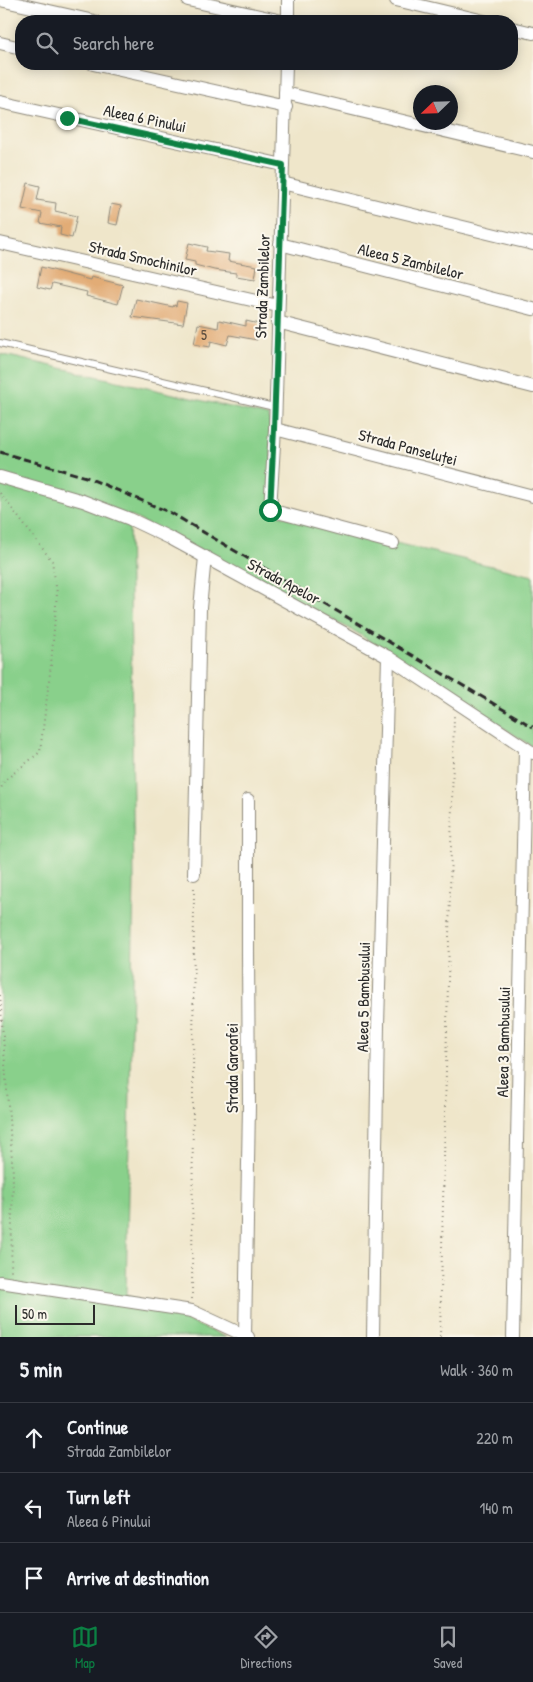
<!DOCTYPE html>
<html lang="en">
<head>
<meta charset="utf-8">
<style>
  body { margin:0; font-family:"Patrick Hand",sans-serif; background:#20242c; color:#f1f3f6 }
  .compass { position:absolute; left:413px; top:85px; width:45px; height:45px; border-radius:50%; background:#171b24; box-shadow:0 2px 12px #0003; rotate:247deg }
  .scale { position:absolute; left:15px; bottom:12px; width:80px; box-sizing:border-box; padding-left:5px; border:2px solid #2b2b2b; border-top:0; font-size:14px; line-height:18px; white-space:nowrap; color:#2b2b2b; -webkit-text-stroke:4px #fbf7ec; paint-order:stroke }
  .stop { position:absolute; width:15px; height:15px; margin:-11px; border:4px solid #0b8043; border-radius:50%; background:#fff }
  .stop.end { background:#0b8043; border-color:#fff; box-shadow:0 1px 5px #0008 }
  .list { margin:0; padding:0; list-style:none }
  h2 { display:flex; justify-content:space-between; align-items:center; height:65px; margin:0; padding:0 20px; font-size:21px }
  h2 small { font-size:16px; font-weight:400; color:#9ea1a6 }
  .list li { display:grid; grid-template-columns:32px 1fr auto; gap:15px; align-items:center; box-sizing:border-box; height:70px; padding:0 20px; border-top:1px solid #363941 }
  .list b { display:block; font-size:19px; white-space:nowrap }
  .list p { margin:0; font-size:16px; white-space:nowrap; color:#9ea1a6 }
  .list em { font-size:16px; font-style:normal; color:#9ea1a6 }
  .icon { flex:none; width:28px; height:28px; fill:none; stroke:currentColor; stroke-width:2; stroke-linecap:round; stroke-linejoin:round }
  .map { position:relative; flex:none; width:533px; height:1337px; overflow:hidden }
  .search { position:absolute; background:#171b24; box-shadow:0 2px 12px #0003; left:15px; right:15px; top:15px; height:55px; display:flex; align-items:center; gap:12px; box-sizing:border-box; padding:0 18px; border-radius:20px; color:#9ea1a6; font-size:19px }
  .sheet { height:275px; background:#171b24 }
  nav { display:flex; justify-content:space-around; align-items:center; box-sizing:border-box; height:70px; border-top:1px solid #363941; background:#171b24; font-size:14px; color:#9ea1a6 }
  nav a { display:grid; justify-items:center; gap:2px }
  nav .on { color:#0b8043 }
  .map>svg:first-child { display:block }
</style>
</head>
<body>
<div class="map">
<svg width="533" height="1337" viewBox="0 0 533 1337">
  <rect width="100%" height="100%" fill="#fbf7ec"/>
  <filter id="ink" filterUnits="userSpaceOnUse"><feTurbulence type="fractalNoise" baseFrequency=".02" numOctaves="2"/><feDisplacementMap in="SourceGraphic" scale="10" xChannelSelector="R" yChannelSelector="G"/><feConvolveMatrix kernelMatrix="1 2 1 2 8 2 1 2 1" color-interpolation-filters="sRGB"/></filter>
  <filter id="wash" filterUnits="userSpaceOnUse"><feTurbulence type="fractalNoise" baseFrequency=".0096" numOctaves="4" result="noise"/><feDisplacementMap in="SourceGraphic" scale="20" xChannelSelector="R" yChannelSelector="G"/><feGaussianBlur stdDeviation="1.12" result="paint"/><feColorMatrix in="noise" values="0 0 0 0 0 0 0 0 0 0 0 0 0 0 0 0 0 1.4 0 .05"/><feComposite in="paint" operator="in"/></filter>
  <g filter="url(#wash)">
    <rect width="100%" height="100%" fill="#efe6ca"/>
    <path fill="#89d08b" stroke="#5a7e5b" d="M0,354l269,62 6,98 258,62v171l-174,-113 -76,-41 -154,-78 5,365 -8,415 100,42h-226z"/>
    <g id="blocks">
      <g fill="#e2ac76">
        <path d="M28,183l12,3 -3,14 19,3 -1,8 22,5 -5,22 -12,-3 1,-8 -21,-4 2,-10 -20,-4z"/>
        <path d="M111,204l10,2 -4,19 -9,-2z"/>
        <path d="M189,243l18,4 -1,4 23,3 -1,7 29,5 -2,13 -19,-3v-3l-22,-3 -19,-5v-3l-10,-2z"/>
        <path d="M41,267l49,13 1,-3 32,8 -5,19 -32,-8 1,-4 -35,-8 -2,6 -13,-3z"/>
        <path d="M136,299l37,8 1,-2 2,1 1,-5 10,2 -4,21 -51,-7z"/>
        <path d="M219,320l27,6v-5l13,3 -2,16 -27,-5 -3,10 -16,-4 -1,6 -16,-3 4,-20 20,4z"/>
      </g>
    </g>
  </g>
  <g filter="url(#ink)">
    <use href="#blocks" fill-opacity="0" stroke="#8d887a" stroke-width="1"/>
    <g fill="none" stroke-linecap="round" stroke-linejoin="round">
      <g stroke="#8d887a" stroke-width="8">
        <path id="lane" d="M0,343l274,64"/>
      </g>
      <g stroke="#8d887a" stroke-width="14">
        <g id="street">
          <path d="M0,0l94,21"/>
          <path d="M188,0l94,21"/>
          <path d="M396,0l88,21"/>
          <path d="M288,21v-21"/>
          <path d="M512,28l21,5"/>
          <path d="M0,43l21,5"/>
          <path d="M93,64l193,43"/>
          <path d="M286,64l-11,365 -5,81 123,33"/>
          <path d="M285,93l248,59"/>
          <path d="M0,102l283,63"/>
          <path d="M282,183l251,61"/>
          <path d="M0,243l278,63"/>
          <path d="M280,244l253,65"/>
          <path d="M277,322l256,65"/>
          <path d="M275,429l258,67"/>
          <path d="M0,477l83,24 47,18 42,20 216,118 145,96"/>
          <path d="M194,874l6,-266 5,-51"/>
          <path d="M0,1282l192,29 56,26"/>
          <path d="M245,1337l4,-232 -1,-152v-153"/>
          <path d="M373,1337l5,-312 10,-368"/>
          <path d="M513,1337l12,-589"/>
        </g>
      </g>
      <g stroke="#8d887a" stroke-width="2" stroke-dasharray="1 4" stroke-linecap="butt">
        <path d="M0,493l52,68 5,32 -6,72 -11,87 -36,29 -4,10"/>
        <path d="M0,995l13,178 -2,98"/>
        <path d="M192,1299l2,-413"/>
        <path d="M440,1337l14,-622"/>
      </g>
      <use href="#lane" stroke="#fff" stroke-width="6"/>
      <use href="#street" stroke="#fff" stroke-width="12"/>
      <path stroke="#2b2b2b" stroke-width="3" stroke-dasharray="8 4" stroke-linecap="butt" d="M0,452l86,25 85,36 362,214"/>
    </g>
  </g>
  <g fill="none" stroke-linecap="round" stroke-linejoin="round" filter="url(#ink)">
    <path stroke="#0b8043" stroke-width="6" d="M67,118l216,47 -9,264 -4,81"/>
  </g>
  <g text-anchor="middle" stroke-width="4" stroke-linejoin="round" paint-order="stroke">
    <g font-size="14" fill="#594b3e">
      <text x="204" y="340">5</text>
    </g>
    <g font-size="16" fill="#2b2b2b" stroke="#fbf7ec">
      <text transform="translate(145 118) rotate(12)" y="6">Aleea 6 Pinului</text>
      <text transform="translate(143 258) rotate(13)" y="6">Strada Smochinilor</text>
      <text transform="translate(411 261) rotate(14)" y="6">Aleea 5 Zambilelor</text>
      <text transform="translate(262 286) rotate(-88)" y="6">Strada Zambilelor</text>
      <text transform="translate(408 447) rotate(15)" y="6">Strada Panseluței</text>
      <text transform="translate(284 581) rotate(28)" y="6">Strada Apelor</text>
      <text transform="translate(363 997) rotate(-89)" y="6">Aleea 5 Bambusului</text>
      <text transform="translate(503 1042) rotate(-89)" y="6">Aleea 3 Bambusului</text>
      <text transform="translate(232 1068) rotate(-90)" y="6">Strada Garoafei</text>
    </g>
  </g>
</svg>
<svg class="compass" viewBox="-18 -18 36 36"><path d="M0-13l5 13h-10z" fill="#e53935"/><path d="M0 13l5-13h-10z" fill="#9ea1a6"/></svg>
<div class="scale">50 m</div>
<div class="stop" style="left:270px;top:510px"></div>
<div class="stop end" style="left:67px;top:118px"></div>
<div class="search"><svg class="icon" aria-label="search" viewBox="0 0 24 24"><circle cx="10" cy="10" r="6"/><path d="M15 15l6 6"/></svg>Search here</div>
</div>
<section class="sheet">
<h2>5 min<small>Walk · 360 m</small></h2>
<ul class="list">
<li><svg class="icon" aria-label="ahead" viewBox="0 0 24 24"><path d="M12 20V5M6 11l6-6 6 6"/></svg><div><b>Continue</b><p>Strada Zambilelor</p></div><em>220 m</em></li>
<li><svg class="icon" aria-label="left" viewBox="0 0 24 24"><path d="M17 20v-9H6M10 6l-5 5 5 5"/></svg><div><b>Turn left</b><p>Aleea 6 Pinului</p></div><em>140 m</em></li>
<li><svg class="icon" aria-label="arrive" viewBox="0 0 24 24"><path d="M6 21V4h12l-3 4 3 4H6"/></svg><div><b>Arrive at destination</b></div></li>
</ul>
</section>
<nav>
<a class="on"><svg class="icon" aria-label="map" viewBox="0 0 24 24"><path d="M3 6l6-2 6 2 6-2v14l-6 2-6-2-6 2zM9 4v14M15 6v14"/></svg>Map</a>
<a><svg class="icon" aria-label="directions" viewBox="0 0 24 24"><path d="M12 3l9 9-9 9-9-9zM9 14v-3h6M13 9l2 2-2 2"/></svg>Directions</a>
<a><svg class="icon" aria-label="saved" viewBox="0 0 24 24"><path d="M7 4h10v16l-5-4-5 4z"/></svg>Saved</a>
</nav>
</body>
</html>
